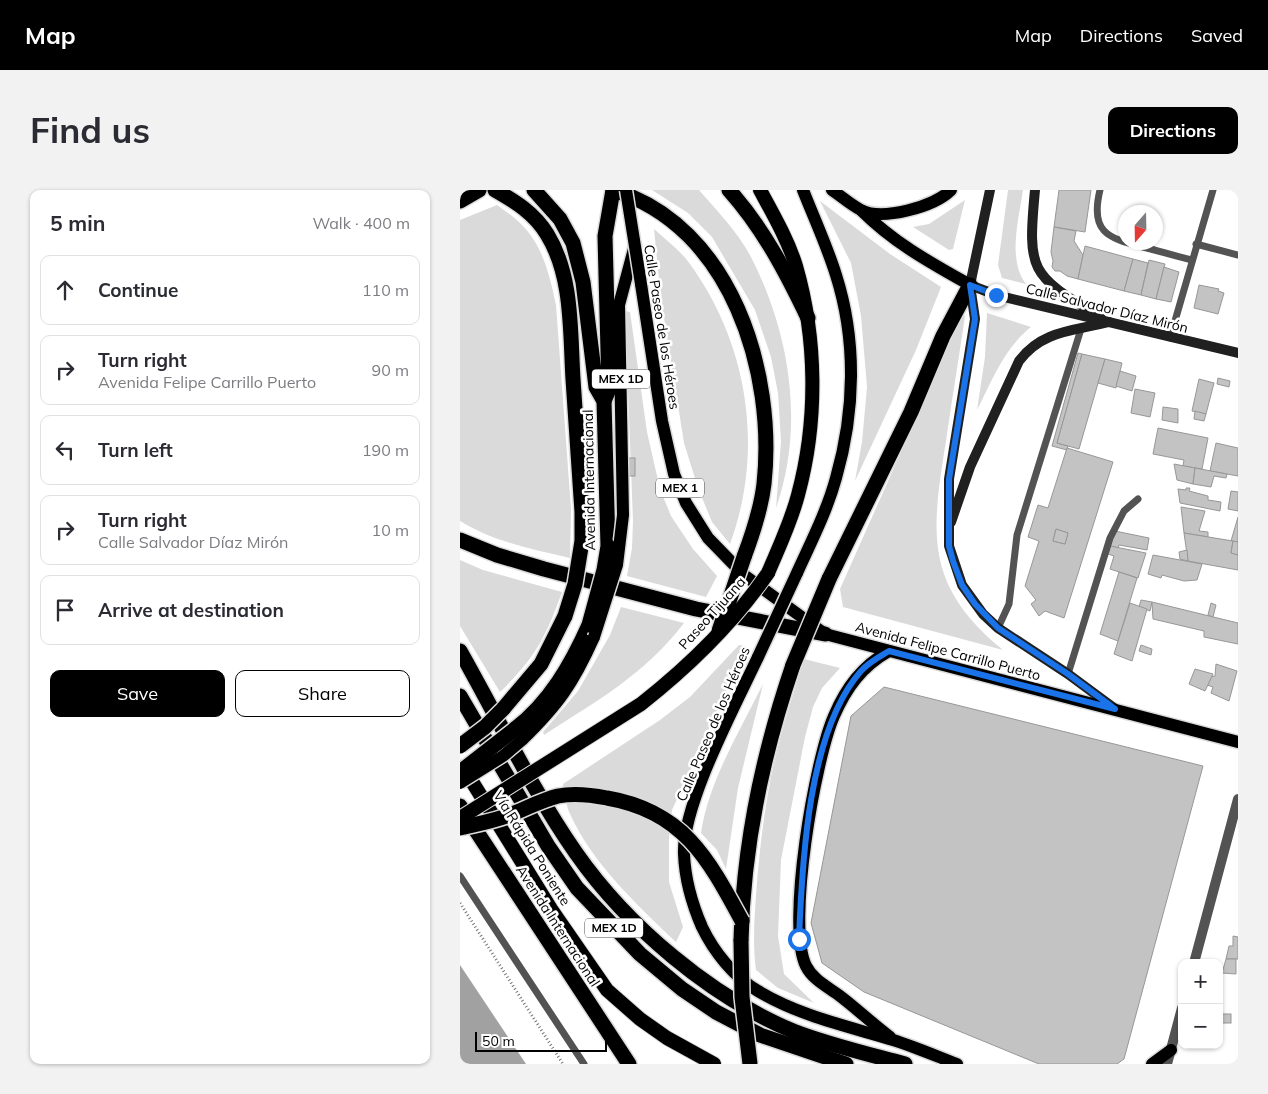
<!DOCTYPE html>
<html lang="en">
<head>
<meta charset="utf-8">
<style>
  body { margin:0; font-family:Mulish,sans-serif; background:#f2f2f3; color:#2b2b33 }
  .controls { position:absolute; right:15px; bottom:15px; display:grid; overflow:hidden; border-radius:10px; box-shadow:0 1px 4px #0004 }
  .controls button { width:45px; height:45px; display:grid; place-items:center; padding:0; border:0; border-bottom:1px solid #e1e1e2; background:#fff; color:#2b2b33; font:25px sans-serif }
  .compass { position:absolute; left:658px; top:15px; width:45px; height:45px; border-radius:50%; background:#fff; box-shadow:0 1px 4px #0004; rotate:200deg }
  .scale { position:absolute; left:15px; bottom:12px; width:132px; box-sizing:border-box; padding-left:5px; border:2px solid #000; border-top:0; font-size:14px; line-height:18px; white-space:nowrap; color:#000; -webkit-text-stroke:4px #fff; paint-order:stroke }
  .stop { position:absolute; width:15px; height:15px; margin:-11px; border:4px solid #1a73e8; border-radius:50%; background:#fff }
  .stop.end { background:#1a73e8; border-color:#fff; box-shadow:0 1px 5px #0008 }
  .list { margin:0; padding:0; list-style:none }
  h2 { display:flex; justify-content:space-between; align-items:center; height:65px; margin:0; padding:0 20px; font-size:21px }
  h2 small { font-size:16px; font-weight:400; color:#7c7c81 }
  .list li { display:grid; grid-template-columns:32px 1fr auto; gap:15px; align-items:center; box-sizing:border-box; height:70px; margin:0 10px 10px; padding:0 10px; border:1px solid #e1e1e2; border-radius:10px }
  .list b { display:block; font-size:19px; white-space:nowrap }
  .list p { margin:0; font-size:16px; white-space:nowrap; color:#7c7c81 }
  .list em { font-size:16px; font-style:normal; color:#7c7c81 }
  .actions { display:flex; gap:10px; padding:15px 20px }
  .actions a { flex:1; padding:11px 0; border:1px solid #000; border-radius:10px; text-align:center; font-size:18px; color:#000 }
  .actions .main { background:#000; color:#fff }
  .icon { flex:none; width:28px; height:28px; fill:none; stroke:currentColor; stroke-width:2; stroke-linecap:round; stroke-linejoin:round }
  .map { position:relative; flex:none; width:778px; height:874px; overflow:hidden; border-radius:10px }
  header { display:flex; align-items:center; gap:30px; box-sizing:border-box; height:70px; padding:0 25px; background:#000; color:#fff }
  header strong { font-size:24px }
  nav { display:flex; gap:28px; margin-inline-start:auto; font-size:18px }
  .intro { display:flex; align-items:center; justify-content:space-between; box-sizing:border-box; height:120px; padding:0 30px }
  h1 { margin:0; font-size:35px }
  .button { padding:12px 22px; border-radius:10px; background:#000; color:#fff; font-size:18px; font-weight:700 }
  main { display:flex; gap:30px; padding:0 30px }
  aside { flex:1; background:#fff; border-radius:10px; box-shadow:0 1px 4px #0004 }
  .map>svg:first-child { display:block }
</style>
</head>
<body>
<header>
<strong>Map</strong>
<nav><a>Map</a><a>Directions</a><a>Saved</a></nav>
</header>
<div class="intro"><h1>Find us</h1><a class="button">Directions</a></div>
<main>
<aside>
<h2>5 min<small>Walk · 400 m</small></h2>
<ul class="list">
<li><svg class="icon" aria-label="ahead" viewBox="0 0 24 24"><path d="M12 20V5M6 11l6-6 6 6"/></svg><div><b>Continue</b></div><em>110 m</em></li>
<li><svg class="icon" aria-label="right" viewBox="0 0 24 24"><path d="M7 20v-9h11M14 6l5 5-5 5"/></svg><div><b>Turn right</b><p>Avenida Felipe Carrillo Puerto</p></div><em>90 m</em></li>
<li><svg class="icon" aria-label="left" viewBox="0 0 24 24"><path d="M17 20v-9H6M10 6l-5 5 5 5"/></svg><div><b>Turn left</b></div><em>190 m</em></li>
<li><svg class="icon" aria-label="right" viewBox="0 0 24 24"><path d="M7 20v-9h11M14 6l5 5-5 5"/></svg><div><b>Turn right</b><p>Calle Salvador Díaz Mirón</p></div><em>10 m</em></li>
<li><svg class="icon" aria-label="arrive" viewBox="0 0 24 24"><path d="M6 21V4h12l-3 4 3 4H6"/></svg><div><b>Arrive at destination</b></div></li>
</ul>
<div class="actions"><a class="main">Save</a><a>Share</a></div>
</aside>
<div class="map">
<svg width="778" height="874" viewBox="0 0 778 874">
  <rect width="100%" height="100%" fill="#fff"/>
  <g fill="#dadada">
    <path d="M192,0h47c18,21 39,42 52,67 39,76 54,169 25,251l5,-67 -3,-48 -7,-36 -16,-47 -43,-73 -24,-24z"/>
    <path d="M548,0h15c-4,29 -16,69 3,94l-24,-6 -4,-13z"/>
    <path d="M505,10l-12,49 -4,1 -36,-23 16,-3z"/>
    <path d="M360,11l70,53 51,33 -25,63 -61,131 7,-39 5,-55 -6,-71 -10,-53z"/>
    <path d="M37,15c8,6 17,12 24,19 22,21 29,53 35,81l15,204 -1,49c-38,-9 -76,-16 -110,-37v-301z"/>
    <path d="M194,39c11,10 24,20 33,31 61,81 78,189 43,284l-18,-22 -14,-34 -14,-45 -23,-144z"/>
    <path d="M165,121l5,1 17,120 13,57 11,27 22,33 24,27 -11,21 -79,-21 5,-28 1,-27z"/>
    <path d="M527,123l44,14c-27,21 -39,54 -54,83l8,-53z"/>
    <path d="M502,125l3,1c-6,41 -13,83 -19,125 -15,93 -22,144 57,209l-160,-43 -3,-18z"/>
    <path d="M0,370l23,10 79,22c-16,45 -27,66 -62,100l-40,-66z"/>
    <path d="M161,417l63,16c-40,52 -86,77 -140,112l-1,-3 35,-41 32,-56z"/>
    <path d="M279,455l8,1 -75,164 -3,29v43l14,45 -7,15c-38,-36 -84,-79 -106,-128 -4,-8 -5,-20 -7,-30l97,-64 30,-23z"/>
    <path d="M344,469l36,9 -18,20 -9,19 -8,30 -24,123 -3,76 6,38 30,29 -36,-15 -22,-18c-4,-29 -1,-59 1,-88 4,-47 10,-96 23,-143 7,-27 16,-53 24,-80z"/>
    <path d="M303,494l-25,104 -12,81 -9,-19 -16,-17c8,-53 39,-102 62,-149z"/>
  </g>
  <path fill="#a1a1a1" d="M0,775l66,99h-66z"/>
  <g fill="#c3c3c3" stroke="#979797" fill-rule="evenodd">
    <path d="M599,0h32l-6,42 -31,-5z"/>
    <path d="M594,37l22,4 -2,10 9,14 -5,24 -11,-3 -7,-5h-5l-3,-4 1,-6 -2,-9z"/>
    <path d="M625,56l48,13 -9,32 -46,-12z"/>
    <path d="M673,69l15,4 -7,32 -17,-4z"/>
    <path d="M689,70l16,4 -9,35 -15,-4z"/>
    <path d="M704,77l15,5 -8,30 -15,-3z"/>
    <path d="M739,95l20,4 -1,2 6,2 -6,21 -24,-6z"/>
    <path d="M618,163l4,1 -25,89 11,3 -1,4 -15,-4z"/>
    <path d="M622,164l23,5 -26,90 -22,-6z"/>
    <path d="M645,169l17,4 -6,25 -18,-5z"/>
    <path d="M660,181l16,5 -4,15 -16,-5z"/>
    <path d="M758,188l12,3 -1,6 -12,-3z"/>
    <path d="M739,189l15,4 -8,31 -14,-3z"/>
    <path d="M675,199l20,4 -5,24 -19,-4z"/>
    <path d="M703,217l15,2v14l-16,-3z"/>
    <path d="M735,221l11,3 -2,7 -10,-2z"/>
    <path d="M698,238l50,10 -6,31 -19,-3 1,-6 -31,-6z"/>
    <path d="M756,253l22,5v28l-28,-5z"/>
    <path d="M607,258l46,14 -49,156 -19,-7 -6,5 -8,-12 5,-4 -11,-14 14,-45 -11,-4 10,-32 10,3zM596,339l12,4 -3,11 -12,-3z"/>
    <rect x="156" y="268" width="19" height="18"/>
    <path d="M714,274l21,4 -2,16 -16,-4z"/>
    <path d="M735,278l32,6 -1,4 -12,-2 -3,11 -18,-3z"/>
    <path d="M726,298h4l-1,3 19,5v4l13,2 -1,9 -40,-8 -2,-14 8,1z"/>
    <path d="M771,301l7,1v19l-10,-2z"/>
    <path d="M721,317l24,4 -6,20 9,1v5l-24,-4z"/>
    <path d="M778,327v25l-7,-1z"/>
    <path d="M596,339l12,4 -3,11 -12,-3z"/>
    <path d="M655,341l34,7 -2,12 -28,-5 -1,3 -8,-2z"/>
    <path d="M724,343l49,8 -2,12 7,2v15l-50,-9z"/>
    <path d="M773,351l5,1v13l-7,-2z"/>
    <path d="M650,356l36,7 -8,25 -28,-9 4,-13 -6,-2z"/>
    <path d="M727,360l1,11 -8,-2 -1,-7z"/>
    <path d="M693,365l49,9 -5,16 -13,1 -22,-6 -1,3 -13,-4z"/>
    <path d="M659,382l18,6 -19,63 -18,-7z"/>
    <path d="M681,410l11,2 -2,9 -11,-4z"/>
    <path d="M692,412l86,21v21l-34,-7v-6l-51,-12z"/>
    <path d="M670,413l17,6 -15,52 -18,-7z"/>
    <path d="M751,413l5,2 -3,12 -5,-2z"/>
    <path d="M681,455l11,4 -1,6 -12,-4z"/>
    <path d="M756,474l21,7 -8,30 -18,-8 2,-6 -6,-2 3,-8 5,-1z"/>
    <path d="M735,479l18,5 -8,17 -16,-7z"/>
    <path d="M424,497l319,79 -79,293 -7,5h-78l-175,-72 -42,-29 -11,-40 40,-207z"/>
    <path d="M773,746l5,1v22h-12l3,-13h4z"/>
    <path d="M766,769h10v15l-14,-1z"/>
    <rect x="759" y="824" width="12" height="9"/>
  </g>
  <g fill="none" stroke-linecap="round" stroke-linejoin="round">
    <g stroke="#dbdbdb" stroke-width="15">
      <g id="primary">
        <path d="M372,0c9,6 19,15 29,20 21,11 73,-3 90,-20"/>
        <path d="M402,21c32,32 69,52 108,74"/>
        <path d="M181,94l21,137 12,53 12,29 22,35 36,37 81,59 413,108"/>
        <path d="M163,325l-4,-210 16,-60"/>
        <path d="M337,383c14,-31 30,-62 39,-95 19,-66 21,-137 0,-203 -9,-29 -22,-57 -33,-85"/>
        <path d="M429,461c-27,15 -43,37 -55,65 -19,43 -48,210 -28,250 7,14 22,21 34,30 17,13 33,28 50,41"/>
        <path d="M298,467c-22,47 -76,147 -74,197 1,25 8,50 18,73 12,25 32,50 56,64 42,25 89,35 135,49 22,7 43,16 64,24"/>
        <path d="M62,550c36,-35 51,-56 72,-103"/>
        <path d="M692,874l19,-14"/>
      </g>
    </g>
    <g stroke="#dbdbdb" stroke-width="16">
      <g id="trunk">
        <path d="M300,0c13,24 28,50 36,76 21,73 22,155 2,229 -7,27 -19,52 -30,78"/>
        <path d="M3,577l88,142 56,81 33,29 27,19 47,26"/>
      </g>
    </g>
    <g stroke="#dbdbdb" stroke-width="18">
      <g id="motorway">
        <path d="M35,0c21,12 39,23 52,44 26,42 23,97 26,145 3,44 6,89 9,133v29"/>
        <path d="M74,0l26,29 13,24 10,39 13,105 8,14 4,145"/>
        <path d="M153,0c119,36 163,183 151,294 -3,25 -11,49 -20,73"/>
        <path d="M269,0c34,38 57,82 79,128"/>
        <path d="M0,11l19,-11"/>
        <path d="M144,211l5,-12 -4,-153 8,-46"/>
        <path d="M0,350l37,15 47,14 152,40 129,25"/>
        <path d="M369,389l82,-167 32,-76 27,-51"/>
        <path d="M0,461c38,67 72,139 116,202 51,73 135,144 217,178 36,14 75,23 112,33"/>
        <path d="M0,506l88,150 29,42 63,66 42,35 34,23 44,23 86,29"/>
        <path d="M43,519l38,-45 24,-48"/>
        <path d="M55,539c35,-27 56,-64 74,-104"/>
        <path d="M0,616l169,258"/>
        <path d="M281,751c2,-96 21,-185 52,-276"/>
      </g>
    </g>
    <path stroke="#757575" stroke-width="3" stroke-dasharray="1 2.5" stroke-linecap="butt" d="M0,713l103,161"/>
    <g stroke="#535353" stroke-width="7">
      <path d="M640,0c-10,41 6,48 43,57 16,4 32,9 49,13"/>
      <path d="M736,54l42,11"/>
      <path d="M710,148l43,-148"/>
      <path d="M538,438l11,-24 8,-69 64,-206"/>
      <path d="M608,484l42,-136 14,-27 14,-12"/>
      <path d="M0,686l124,188"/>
    </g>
    <g stroke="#535353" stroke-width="10">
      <path d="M734,773l44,-164"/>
      <path d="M707,874l15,-56"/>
    </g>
    <g stroke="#202020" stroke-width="10">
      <path d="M530,0l-20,95 5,34 -26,160v67l13,39 21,29 15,14 70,46 46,34"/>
      <path d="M575,0c-8,84 -4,84 66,128"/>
      <path d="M510,95l26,10 242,58"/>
      <path d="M491,332l19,-55 49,-106c23,-31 55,-30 90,-39"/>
    </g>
    <use href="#primary" stroke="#000" stroke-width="12"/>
    <use href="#trunk" stroke="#000" stroke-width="14"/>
    <use href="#motorway" stroke="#000" stroke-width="15"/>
    <g stroke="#dbdbdb" stroke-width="15" stroke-linecap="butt">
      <g id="primary-bridge">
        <path d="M166,0l15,94"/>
        <path d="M134,447l23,-72 6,-50"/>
        <path d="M298,467l39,-84"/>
        <path d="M0,593l43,-27 19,-16"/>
      </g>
    </g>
    <g stroke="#dbdbdb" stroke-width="16" stroke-linecap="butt">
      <path id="trunk-bridge" d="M0,628l181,-114c47,-37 93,-82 127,-131"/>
    </g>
    <g stroke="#dbdbdb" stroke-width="18" stroke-linecap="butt">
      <g id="motorway-bridge">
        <path d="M105,426l10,-32 7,-43"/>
        <path d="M129,435l15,-55 4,-24"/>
        <path d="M259,441l25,-74"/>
        <path d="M333,475l36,-86"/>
        <path d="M0,556l25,-19 18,-18"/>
        <path d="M0,582l55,-43"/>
        <path d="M0,638c17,-4 35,-7 52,-14 15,-6 30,-14 46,-18 15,-3 34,-1 49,2 76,13 101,60 135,123"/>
        <path d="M281,751l1,56 8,67"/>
      </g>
    </g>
    <use href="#primary-bridge" stroke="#000" stroke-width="12"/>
    <use href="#trunk-bridge" stroke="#000" stroke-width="14"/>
    <use href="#motorway-bridge" stroke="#000" stroke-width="15"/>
  </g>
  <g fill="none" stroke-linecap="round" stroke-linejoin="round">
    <path stroke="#1a73e8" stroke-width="6" d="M339,749c3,-77 9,-208 62,-268 8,-9 18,-14 28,-20l226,58 -47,-35 -70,-46 -23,-24 -13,-19 -9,-24 -4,-15v-67l26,-160 -5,-34 26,10"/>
  </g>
  <g text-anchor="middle" stroke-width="5" stroke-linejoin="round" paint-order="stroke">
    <g fill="#fff" stroke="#4c4c4c" stroke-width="1">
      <rect x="132" y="179.5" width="58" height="19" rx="4"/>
      <rect x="196" y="288.5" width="48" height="19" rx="4"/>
      <rect x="125" y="728.5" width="58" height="19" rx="4"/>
    </g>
    <g font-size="12" font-weight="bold" fill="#000">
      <text x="161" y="193">MEX 1D</text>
      <text x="220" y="302">MEX 1</text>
      <text x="154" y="742">MEX 1D</text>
    </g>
    <g font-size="14" fill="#000" stroke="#fff">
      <text transform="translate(647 118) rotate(14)" y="5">Calle Salvador Díaz Mirón</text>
      <text transform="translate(202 137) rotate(81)" y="5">Calle Paseo de los Héroes</text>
      <text transform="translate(129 290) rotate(-91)" y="5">Avenida Internacional</text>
      <text transform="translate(252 423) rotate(-48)" y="5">Paseo Tijuana</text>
      <text transform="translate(488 461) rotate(15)" y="5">Avenida Felipe Carrillo Puerto</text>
      <text transform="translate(253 534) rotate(-67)" y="5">Calle Paseo de los Héroes</text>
      <text transform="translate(72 658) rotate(58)" y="5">Vía Rápida Poniente</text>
      <text transform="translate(98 736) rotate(57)" y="5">Avenida Internacional</text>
    </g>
  </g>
</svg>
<div class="controls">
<button>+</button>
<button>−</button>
</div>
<svg class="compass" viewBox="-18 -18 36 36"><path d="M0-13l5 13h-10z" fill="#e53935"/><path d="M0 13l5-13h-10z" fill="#7c7c81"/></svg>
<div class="scale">50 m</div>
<div class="stop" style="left:339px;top:749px"></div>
<div class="stop end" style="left:536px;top:105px"></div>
</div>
</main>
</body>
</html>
